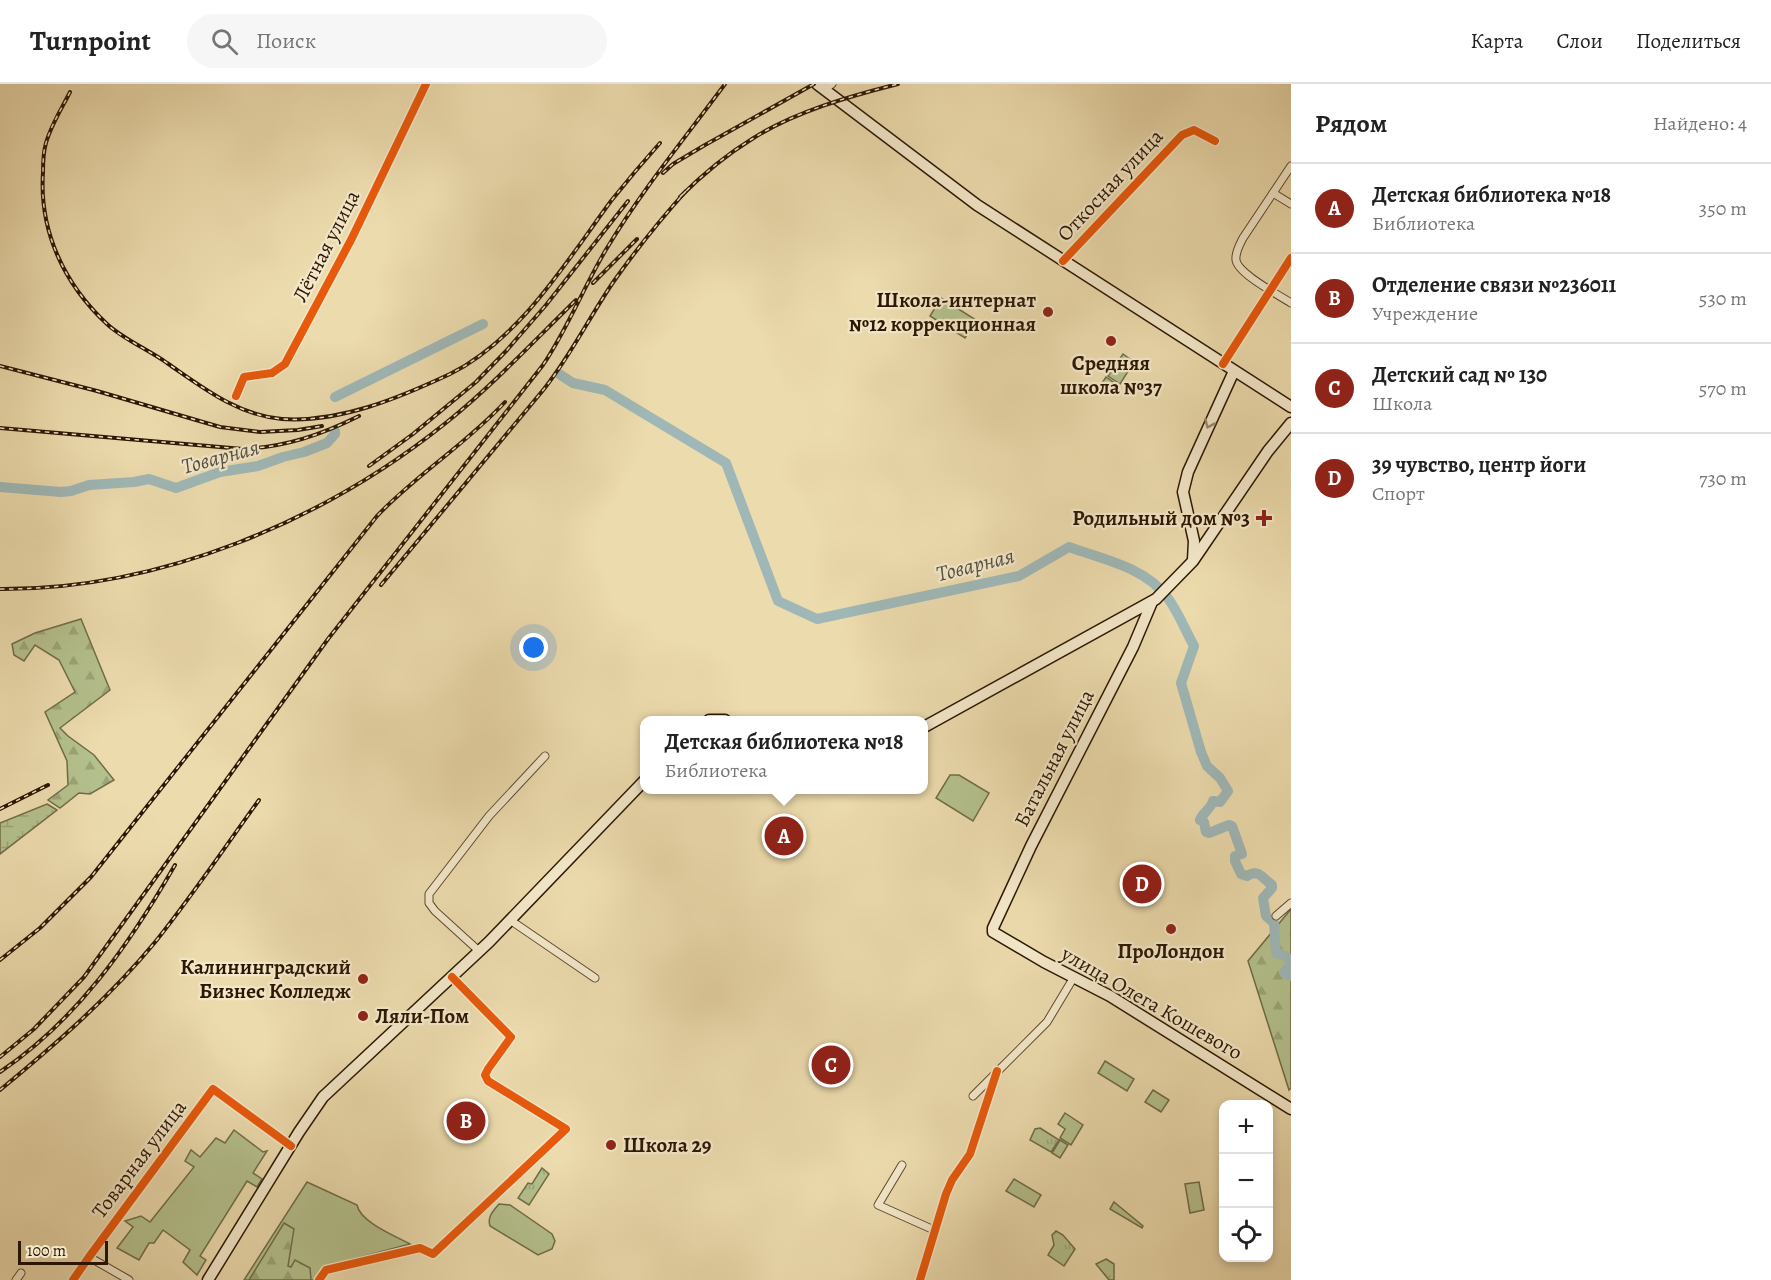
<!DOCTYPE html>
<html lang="ru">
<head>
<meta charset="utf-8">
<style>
  body { margin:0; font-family:Alegreya,serif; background:#f6f6f6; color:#222 }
  .controls { position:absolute; right:18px; bottom:18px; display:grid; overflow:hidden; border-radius:12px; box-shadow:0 3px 9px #0003 }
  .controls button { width:54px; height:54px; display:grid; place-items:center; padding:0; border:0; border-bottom:2px solid #e0e0e0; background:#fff; color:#222; font:30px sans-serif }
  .scale { position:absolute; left:18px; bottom:15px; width:90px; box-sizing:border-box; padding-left:6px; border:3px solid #2d1702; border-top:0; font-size:16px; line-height:21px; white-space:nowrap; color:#2d1702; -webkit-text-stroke:4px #f3e8ca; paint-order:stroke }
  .you { position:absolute; left:534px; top:564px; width:21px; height:21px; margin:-15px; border:4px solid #fff; border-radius:50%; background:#1a73e8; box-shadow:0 0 0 9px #1a73e833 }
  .badge { display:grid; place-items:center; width:39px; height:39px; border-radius:50%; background:#8f2418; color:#fff; font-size:20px; font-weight:700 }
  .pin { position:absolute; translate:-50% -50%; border:3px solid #fff; box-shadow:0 2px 6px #0006 }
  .popup { position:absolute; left:640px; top:632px; width:288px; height:78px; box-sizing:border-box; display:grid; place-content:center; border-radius:12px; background:#fff; filter:drop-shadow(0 2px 4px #0005); font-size:20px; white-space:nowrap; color:#767676 }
  .popup b { font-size:22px; color:#222 }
  .popup::after { content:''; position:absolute; left:50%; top:100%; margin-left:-12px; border:12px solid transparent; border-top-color:#fff }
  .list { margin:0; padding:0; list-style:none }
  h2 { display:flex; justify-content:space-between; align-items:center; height:78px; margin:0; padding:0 24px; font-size:26px }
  h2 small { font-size:20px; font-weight:400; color:#767676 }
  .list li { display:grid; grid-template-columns:39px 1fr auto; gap:18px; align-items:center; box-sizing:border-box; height:90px; padding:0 24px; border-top:2px solid #e0e0e0 }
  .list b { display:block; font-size:22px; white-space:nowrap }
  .list p { margin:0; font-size:20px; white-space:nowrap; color:#767676 }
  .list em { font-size:20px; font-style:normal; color:#767676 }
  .icon { flex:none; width:33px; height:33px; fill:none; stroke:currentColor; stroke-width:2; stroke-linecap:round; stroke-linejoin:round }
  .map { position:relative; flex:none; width:1291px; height:1196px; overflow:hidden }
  header { display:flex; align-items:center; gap:36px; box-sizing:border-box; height:84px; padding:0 30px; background:#fff; border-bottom:2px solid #e0e0e0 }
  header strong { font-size:28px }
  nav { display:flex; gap:33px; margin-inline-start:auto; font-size:21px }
  .search { width:420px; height:54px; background:#f6f6f6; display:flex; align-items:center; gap:15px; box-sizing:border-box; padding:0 21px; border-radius:33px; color:#767676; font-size:22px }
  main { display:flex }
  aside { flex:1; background:#fff }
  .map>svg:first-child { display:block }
</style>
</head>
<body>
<header>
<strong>Turnpoint</strong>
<div class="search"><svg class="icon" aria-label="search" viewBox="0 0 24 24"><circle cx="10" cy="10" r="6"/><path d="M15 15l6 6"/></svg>Поиск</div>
<nav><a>Карта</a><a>Слои</a><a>Поделиться</a></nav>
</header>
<main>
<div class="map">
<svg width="1291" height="1196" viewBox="0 0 1291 1196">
  <defs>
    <pattern id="forest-firs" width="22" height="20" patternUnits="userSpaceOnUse" patternTransform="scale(1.5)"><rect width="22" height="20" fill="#b4c18d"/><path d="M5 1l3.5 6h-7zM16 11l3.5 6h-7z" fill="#9ba578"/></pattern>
    <pattern id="wetland-marsh" width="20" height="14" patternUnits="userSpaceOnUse" patternTransform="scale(1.5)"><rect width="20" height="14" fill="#b4c18d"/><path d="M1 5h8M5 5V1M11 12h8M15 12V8" fill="none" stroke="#9ba578"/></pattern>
    <pattern id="park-tufts" width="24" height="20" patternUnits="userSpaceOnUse" patternTransform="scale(1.5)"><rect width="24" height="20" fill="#b4c18d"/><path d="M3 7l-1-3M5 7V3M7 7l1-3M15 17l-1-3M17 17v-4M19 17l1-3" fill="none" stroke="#9ba578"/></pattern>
  </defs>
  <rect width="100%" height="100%" fill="#ecdbad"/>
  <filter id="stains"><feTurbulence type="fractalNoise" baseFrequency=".00333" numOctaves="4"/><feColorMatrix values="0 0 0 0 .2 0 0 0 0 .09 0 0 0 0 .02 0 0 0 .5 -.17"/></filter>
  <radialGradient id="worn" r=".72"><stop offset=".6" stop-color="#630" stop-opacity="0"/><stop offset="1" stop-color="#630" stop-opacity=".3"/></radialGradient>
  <g fill="#b4c18d" stroke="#706c48" stroke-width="1.5">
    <path d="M941,214l35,22 -11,18 -35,-22z"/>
    <path d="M1123,270l11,8 -14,22 -12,-8z"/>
    <path d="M950,691h9l30,18 -16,28 -37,-23z"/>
    <path d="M1105,977l29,18 -7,12 -29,-18z"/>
    <path d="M1065,1029l18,12 -12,20 -11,-7 5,-9 -7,-5z"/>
    <path d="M234,1046l29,22 4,-1 -14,22 9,6 -5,8 -10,-6 -47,75 6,4 -9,15 -14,-13 7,-12 -27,-20 -9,13h-5l-10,17 -22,-12 16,-21 -8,-6 16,-5 9,6 44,-55 -9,-6 6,-11 9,7 16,-19 9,5z"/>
    <path d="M307,1098l50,23c3,17 38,31 53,39l-86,23 -8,13h-72z"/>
    <path d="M1199,1098l5,28 -14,3 -5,-29z"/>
    <path d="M499,1120l11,1 42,29 3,7 -3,8 -14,6 -48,-29c-3,-9 3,-15 9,-22z"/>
  </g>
  <g fill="url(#forest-firs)" stroke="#706c48" stroke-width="1.5">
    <path d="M81,535l29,71 -50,38 8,8 26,19 20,25 -24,14 -11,-1 -19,15 -12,-8 20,-15 -1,-24 -22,-49 30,-20 -16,-32 -24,-15 -11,16 -10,-6 -2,-11 23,-11z"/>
    <path d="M1291,825v179l-2,2 -41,-129z"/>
    <path d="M284,1139l10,6 -6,37 3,1 4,-7 15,8 1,12h-62z"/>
  </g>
  <path fill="url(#wetland-marsh)" stroke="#706c48" stroke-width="1.5" d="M47,720l10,6 -57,44v-31z"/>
  <g fill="url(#park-tufts)" stroke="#706c48" stroke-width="1.5">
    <path d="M1106,293l10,7 -6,9 -10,-7z"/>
    <path d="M1153,1006l16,10 -8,12 -16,-10z"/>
    <path d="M1040,1044l19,12 -8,12 -21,-12 5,-11z"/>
    <path d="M1060,1056l8,5 -8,13 -8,-5z"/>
    <path d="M542,1084l7,6 -20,31 -11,-7 10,-15 4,1z"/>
    <path d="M1014,1095l27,16 -7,12 -28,-16z"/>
    <path d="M1114,1118l29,24 -1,2 -32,-19z"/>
    <path d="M1056,1147l7,4 12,14 -11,17 -16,-11 6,-10 -2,-10z"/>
    <path d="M1106,1175l8,5v16h-5l-13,-16z"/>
  </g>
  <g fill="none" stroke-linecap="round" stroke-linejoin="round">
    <g stroke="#9fb8b7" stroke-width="10">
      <path d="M559,290l14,9 32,7 121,73 52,138 39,18 202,-43 50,-29c33,12 76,20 98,50 11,14 18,33 27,49l-13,37 20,69 6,14 13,12 8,13 -8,11 -7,-1c-3,9 -10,11 -13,19l4,2 2,10 3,1 20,-8 3,1 10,28 -7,2v5l6,13 6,2c12,-8 16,3 25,9v3l-9,10 3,18 8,7 2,30 7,2 8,5"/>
      <path d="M335,313l148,-73"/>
      <path d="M0,403l61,5 10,-1 18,-6 45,-3 15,-3 27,9 44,-16 38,-6 25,-9 21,-5 23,-9 8,-9v-3"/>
      <path d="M1291,879l-7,10 7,3"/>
    </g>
    <g stroke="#5d482d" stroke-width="9">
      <g id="minor">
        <path d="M824,6l8,-6"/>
        <path d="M1291,82l-48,72c-3,6 -8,14 -7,22 2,14 43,35 55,43"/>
        <path d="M1273,109l18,11"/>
        <path d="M1063,177l119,-126 12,-5 21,11"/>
        <path d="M1223,280l68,-106"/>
        <path d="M236,312l8,-19 28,-4 13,-9 67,-126 74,-154"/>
        <path d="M1276,832l15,-13"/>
        <path d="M510,836l85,58"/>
        <path d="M479,867l-44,-40 -6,-8v-9l60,-78 56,-60"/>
        <path d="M973,1012l74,-74 27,-45"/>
        <path d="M902,1081l-24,40 56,25"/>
        <path d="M89,1173l40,23"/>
        <path d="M16,1196l5,-7"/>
        <path d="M73,1196l16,-23 124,-168 78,57"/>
        <path d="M319,1196l7,-10 94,-22 13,6 133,-125 -78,-48 -3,-6 3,-6 23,-32 -59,-60"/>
        <path d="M920,1196l26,-86 6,-14 18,-26 27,-83"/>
      </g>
    </g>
    <g stroke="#2d1702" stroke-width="13">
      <g id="secondary">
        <path d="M817,0l160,121 314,202"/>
        <path d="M1193,476l1,-19 -11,-49 5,-20 46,-101"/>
        <path d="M1152,518l-19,45 -102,199 -38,82v4l51,30 66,34 181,113"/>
        <path d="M709,636h16"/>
        <path d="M924,643l232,-128 37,-38 75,-110 23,-28"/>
        <path d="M208,1196l91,-148 24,-35 166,-155 155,-161"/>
      </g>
    </g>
    <use href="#minor" stroke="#f3e8ca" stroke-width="7"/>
    <use href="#secondary" stroke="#f3e8ca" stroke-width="10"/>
    <g stroke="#2d1702" stroke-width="4">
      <g id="rail">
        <path d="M70,8c-8,16 -19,33 -24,51 -3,10 -3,19 -3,29 -4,59 21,112 64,152 16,15 42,26 60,39 35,24 70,52 115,56 57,4 117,-21 168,-45 70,-35 116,-112 161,-173 16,-20 32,-39 49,-58"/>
        <path d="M663,89l10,-9 32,-19 109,-61"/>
        <path d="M680,113c22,-22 46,-42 72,-58 42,-27 98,-43 146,-55"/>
        <path d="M593,199l44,-44"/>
        <path d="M0,282l97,25 123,36 40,5 38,-2 24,-4"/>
        <path d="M0,344l243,21c42,-2 78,-14 116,-33"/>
        <path d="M369,382l44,-32 63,-52 31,-32 39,-45 82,-104"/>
        <path d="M381,501l163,-196c27,-34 46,-73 70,-108 22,-31 46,-61 72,-90"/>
        <path d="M0,505c160,1 324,-68 447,-167 46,-37 87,-81 129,-122"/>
        <path d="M0,725l48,-24"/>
        <path d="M0,876l40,-32 51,-51 286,-361c39,-41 89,-72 128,-114"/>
        <path d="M0,973l34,-28 50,-52 244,-338 215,-274c25,-37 41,-79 64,-117 35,-58 78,-110 118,-164"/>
        <path d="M0,988c77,-52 129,-127 175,-207"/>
        <path d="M0,1006c56,-46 110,-93 156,-149 36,-45 69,-94 103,-141"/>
      </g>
    </g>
    <use href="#rail" stroke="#f3e8ca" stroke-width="1.5" stroke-dasharray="4.5" stroke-linecap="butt"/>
    <g stroke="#f3e8ca" stroke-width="11">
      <g id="cycleway">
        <path d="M1063,177l119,-126 12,-5 21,11"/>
        <path d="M1223,280l68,-106"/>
        <path d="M236,312l8,-19 28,-4 13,-9 67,-126 74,-154"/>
        <path d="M73,1196l16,-23 124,-168 78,57"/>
        <path d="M319,1196l7,-10 94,-22 13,6 133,-125 -78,-48 -3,-6 3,-6 23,-32 -59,-60"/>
        <path d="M920,1196l26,-86 6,-14 18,-26 27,-83"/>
      </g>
    </g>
    <use href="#cycleway" stroke="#e8590c" stroke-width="8"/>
  </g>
  <defs><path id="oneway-chevron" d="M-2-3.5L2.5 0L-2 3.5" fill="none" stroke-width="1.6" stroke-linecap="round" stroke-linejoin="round" transform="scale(1.5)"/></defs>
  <use stroke="#9a8a70" href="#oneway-chevron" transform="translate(1209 340) rotate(114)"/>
  <g fill="#8f2418" stroke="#f3e8ca" stroke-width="2">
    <circle cx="1048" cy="228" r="6"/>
    <circle cx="1111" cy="257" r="6"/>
    <path d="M1261 425h6v6h6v6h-6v6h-6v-6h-6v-6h6z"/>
    <circle cx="1171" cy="845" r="6"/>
    <circle cx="363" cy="895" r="6"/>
    <circle cx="363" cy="932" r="6"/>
    <circle cx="611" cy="1061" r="6"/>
  </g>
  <g text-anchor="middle" stroke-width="4.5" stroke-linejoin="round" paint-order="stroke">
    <g font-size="21" fill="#2d1702" stroke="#f3e8ca">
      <text transform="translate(1110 101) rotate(-47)" y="7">Откосная улица</text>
      <text transform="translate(326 162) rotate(-63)" y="7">Лётная улица</text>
      <text transform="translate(1054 674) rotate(-63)" y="7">Батальная улица</text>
      <text transform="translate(1152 919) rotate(30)" y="7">улица Олега Кошевого</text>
      <text transform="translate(139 1075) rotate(-53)" y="7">Товарная улица</text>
    </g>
    <g font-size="21" font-weight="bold" fill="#2d1702" stroke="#f3e8ca" text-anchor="end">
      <text x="1036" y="223">Школа-интернат<tspan x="1036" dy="24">№12 коррекционная</tspan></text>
      <text x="1111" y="286" text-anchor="middle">Средняя<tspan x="1111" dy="24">школа №37</tspan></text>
      <text x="1250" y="441">Родильный дом №3</text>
      <text x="1171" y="874" text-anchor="middle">ПроЛондон</text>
      <text x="351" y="890">Калининградский<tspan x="351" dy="24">Бизнес Колледж</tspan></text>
      <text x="375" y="939" text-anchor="start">Ляли-Пом</text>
      <text x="623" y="1068" text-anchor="start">Школа 29</text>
    </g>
    <g font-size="22" font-style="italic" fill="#554f41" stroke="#f3e8ca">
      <text transform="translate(220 372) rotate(-15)" y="8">Товарная</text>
      <text transform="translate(975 480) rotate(-14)" y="8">Товарная</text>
    </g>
  </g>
  <rect width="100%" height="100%" filter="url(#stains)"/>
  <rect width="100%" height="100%" fill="url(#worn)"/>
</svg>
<div class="controls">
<button>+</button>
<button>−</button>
<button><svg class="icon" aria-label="locate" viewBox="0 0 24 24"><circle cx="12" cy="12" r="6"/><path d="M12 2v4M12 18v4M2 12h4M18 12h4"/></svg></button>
</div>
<div class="scale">100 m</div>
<div class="you"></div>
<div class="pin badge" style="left:784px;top:752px">A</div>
<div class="popup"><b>Детская библиотека №18</b>Библиотека</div>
<div class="pin badge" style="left:466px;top:1037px">B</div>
<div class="pin badge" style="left:831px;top:981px">C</div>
<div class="pin badge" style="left:1142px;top:800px">D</div>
</div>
<aside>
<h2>Рядом<small>Найдено: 4</small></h2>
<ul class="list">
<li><span class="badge">A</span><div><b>Детская библиотека №18</b><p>Библиотека</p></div><em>350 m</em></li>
<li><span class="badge">B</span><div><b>Отделение связи №236011</b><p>Учреждение</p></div><em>530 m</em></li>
<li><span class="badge">C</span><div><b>Детский сад № 130</b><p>Школа</p></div><em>570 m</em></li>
<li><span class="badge">D</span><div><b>39 чувство, центр йоги</b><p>Спорт</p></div><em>730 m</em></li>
</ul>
</aside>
</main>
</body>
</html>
